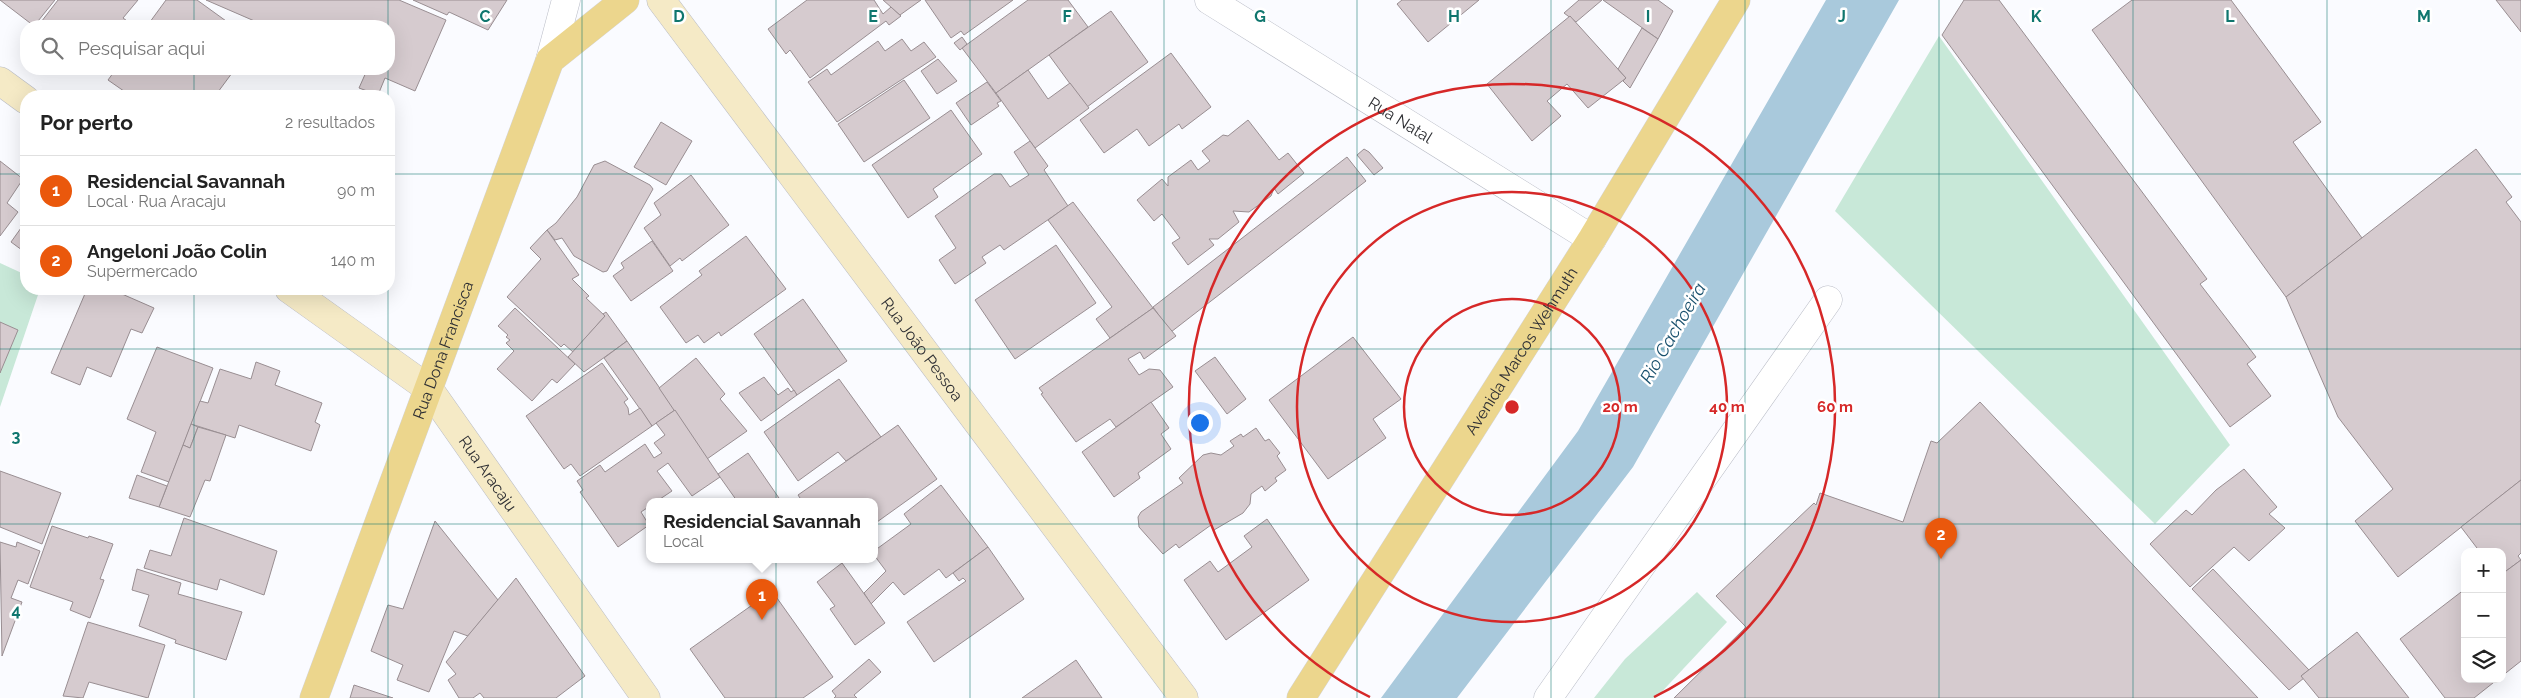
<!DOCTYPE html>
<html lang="pt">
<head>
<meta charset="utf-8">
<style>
  body { margin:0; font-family:Raleway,sans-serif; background:#f6f6f6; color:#222 }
  .controls { position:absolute; right:15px; bottom:15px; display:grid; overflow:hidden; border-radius:10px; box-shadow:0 5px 20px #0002 }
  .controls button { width:45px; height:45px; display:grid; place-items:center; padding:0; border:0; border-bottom:1px solid #e0e0e0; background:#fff; color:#222; font:25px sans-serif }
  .you { position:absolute; left:1199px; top:422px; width:18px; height:18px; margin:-12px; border:4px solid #fff; border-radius:50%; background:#1a73e8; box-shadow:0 0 0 8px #1a73e833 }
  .badge { display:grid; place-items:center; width:32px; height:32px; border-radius:50%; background:#ea580c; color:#fff; font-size:16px; font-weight:700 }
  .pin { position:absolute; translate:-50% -41px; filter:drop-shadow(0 1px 2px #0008) }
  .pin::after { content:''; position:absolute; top:26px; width:18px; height:15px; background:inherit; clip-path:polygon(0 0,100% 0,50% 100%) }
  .popup { position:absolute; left:646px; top:498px; width:232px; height:65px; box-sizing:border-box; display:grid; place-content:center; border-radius:10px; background:#fff; filter:drop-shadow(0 1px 4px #0005); font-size:16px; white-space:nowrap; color:#767676 }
  .popup b { font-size:19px; color:#222 }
  .popup::after { content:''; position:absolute; left:50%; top:100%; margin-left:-10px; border:10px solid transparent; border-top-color:#fff }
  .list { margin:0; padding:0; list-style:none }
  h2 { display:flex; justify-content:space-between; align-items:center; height:65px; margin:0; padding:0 20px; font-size:21px }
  h2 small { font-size:16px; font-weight:400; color:#767676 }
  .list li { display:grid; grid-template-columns:32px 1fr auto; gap:15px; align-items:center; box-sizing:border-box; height:70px; padding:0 20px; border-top:1px solid #e0e0e0 }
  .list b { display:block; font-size:19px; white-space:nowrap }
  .list p { margin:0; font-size:16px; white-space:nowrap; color:#767676 }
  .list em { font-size:16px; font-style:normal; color:#767676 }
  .icon { flex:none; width:28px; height:28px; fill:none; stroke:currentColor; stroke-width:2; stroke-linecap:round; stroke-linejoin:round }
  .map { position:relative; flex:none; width:2521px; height:698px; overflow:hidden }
  .search { position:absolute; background:#fff; box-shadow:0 5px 20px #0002; left:20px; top:20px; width:375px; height:55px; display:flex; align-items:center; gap:12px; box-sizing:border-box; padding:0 18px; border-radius:20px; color:#767676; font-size:19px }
  .panel { position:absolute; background:#fff; box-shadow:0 5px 20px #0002; left:20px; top:90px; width:375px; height:205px; border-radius:20px }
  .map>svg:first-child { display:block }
</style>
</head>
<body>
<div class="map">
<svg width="2521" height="698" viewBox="0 0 2521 698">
  <rect width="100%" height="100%" fill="#fafbff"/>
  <g fill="#c8e8d8">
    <path d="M1939,36l291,409 -75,79 -320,-313z"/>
    <path d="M0,263l26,12v14h14l-40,118z"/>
    <path d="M1697,592l30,30 -71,76h-62l31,-39z"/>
  </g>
  <path fill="#a9c9dc" d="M1826,0h73l-266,467 -176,231h-76l197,-267z"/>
  <g fill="#d6cbcf" stroke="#998e92">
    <path d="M0,0h55l-21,26z"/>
    <path d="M58,0h80l-15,18 11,8h-96z"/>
    <path d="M166,0h31l36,26h-86z"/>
    <path d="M206,0h193l47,20 -31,71 -30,-13 -7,17 -19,-7 8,-18 -3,-1h25v-43h-123z"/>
    <path d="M413,0h94l-19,30 -39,-18 -2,3z"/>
    <path d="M807,0h67l9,14 8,-7 10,9 -12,9 -3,-4 -76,57 -20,-28 -4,4 -18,-25z"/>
    <path d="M883,0h38l-21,15z"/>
    <path d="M925,0h88l-49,35 -3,-4 -10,7z"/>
    <path d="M1028,0h40l20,27 -92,66 -34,-45z"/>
    <path d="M1402,0h77l-51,42 -31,-38z"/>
    <path d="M1579,0h23l-26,22 -12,-9z"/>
    <path d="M1603,0h55l15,11 -15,28z"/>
    <path d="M1964,0h35l208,279 -7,5 56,73 -9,7 24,32 -41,31 -288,-392z"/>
    <path d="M2132,0h99l90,122 -28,20 69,96 -76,59 -194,-267z"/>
    <path d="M2496,0h25v32z"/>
    <path d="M1111,11l37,51 -61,45 -38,-52z"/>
    <path d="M1570,16l56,62 -38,30 -21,-24 -20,17 14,15 -29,25 -45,-57z"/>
    <path d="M1642,28l16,11 -28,49 -7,-7 3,-3 -8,-9z"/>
    <path d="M962,37l5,7 -7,6 -6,-7z"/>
    <path d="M902,39l9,12 13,-9 12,15 -99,65 -29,-40 19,-13 4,6 47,-34 7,10z"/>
    <path d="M1171,53l40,54 -29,22 -3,-5 -30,22 -12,-17 -33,24 -24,-33z"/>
    <path d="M938,59l19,22 -20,13 -16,-23z"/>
    <path d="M116,69h119l-20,27h-84l-23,-16z"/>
    <path d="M1028,70l20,29 22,-16 19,25 -54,40 -39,-55z"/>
    <path d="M904,80l26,38 -66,44 -26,-38z"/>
    <path d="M987,82l14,19 -4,2 2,3 -28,19 -15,-22z"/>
    <path d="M951,110l31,44 -49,35 5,8 -30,21 -36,-53z"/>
    <path d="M1248,120l31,40 9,-7 16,20 -26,21 -4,-6 -3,8 -22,16 -16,-1 6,11 -21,17h-9l5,6 -26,20 -16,-22 8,-5 -18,-24 -8,7 -17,-21 25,-21 6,7v-9l23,-17 7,10 12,-9 -8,-10 21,-16 5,1z"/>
    <path d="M661,122l31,19 -26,44 -32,-18z"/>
    <path d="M1030,141l18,25 -4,4 24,36 -64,44 -4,-5 -18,12 4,6 -31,21 -16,-24 17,-12 -21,-32 59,-42h7l9,13 19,-12 -15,-23z"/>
    <path d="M1364,149l5,3 14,16 -9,7 -17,-20z"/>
    <path d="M2476,149l36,48 -6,5 15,20v258l-123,97 -43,-56 38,-32 -55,-72 -52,-120z"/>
    <path d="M1347,157l19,24 -195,151 -18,-25z"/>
    <path d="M0,161l23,18 -16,24 11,9 -18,24z"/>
    <path d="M605,161l45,24 3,4 -46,82 -4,1 -29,-16 -12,-18 -7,2 -8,-10 9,-7 21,-26 17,-32z"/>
    <path d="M691,175l38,50 -47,36 -2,-3 -10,8 -26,-38 17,-13 -7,-12z"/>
    <path d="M1073,202l80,106 -43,30 -14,-19 16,-12 -64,-87z"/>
    <path d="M26,221v32l-15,-11z"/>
    <path d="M547,230l32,45 -7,4 17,17 -3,2 19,18 -32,36 -9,-8 -3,3 -54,-50 34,-38 -11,-11z"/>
    <path d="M746,236l40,53 -65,47 -2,-4 -15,11 -6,-8 -12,8 -26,-36 42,-32 -3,-4z"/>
    <path d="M652,241l21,30 -42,30 -18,-25 11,-8 -3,-5z"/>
    <path d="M1056,245l40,58 -81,56 -40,-59z"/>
    <path d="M87,289h36l-1,5 32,14 -12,25 -11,-4 -20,48 -24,-10 -7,18 -29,-12z"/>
    <path d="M803,299l44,62 -50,34 -43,-61z"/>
    <path d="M515,308l60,56 -18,19 -5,-4 -20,22 -35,-32 17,-18 -8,-8 4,-3 -4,-3 2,-2 -10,-9z"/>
    <path d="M1153,308l23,28 -32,23 -4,-7 -12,7 11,16 10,-6 11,1 13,17 -57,40 -6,-8 -34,23 -35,-48 2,-1 -4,-5z"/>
    <path d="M606,312l21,29 -43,31 -16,-15 37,-41 -2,-2z"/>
    <path d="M0,322l18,8 -18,43z"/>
    <path d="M1353,337l48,62 -28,20 13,19 -58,41 -59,-79z"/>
    <path d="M627,341l48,69 -23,16 -48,-68z"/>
    <path d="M157,347l56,21 -44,114 -28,-10 15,-40 -29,-13z"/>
    <path d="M1215,357l31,42 -19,15 -32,-43z"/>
    <path d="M696,358l29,36 -5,5 27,32 -40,28 -48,-71z"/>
    <path d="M256,362l24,9 -5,14 47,18 -7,19 5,3 -9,26 -72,-26 -4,13 -44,-14 9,-23 8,2 12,-34 31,10z"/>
    <path d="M602,363l26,36 -4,3 4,6 1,7 11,-7 12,18 -72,50 -9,-12 -7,5 -38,-53z"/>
    <path d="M764,377l14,18 10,-7 3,4 3,-2 3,5 -36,26 -22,-28z"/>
    <path d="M839,379l42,58 -35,24 -8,-9 -40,29 -34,-49z"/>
    <path d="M1151,402l18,26 -8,6 10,15 -33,24 2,5 -26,19 -32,-45z"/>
    <path d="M1980,402l278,296h-584l72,-71 -30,-31 98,-93 2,2 4,-12 83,29 28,-81 6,2z"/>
    <path d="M675,410l45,67 -28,19 -24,-33 -11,8 15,20 -15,10h-7v5l-9,6 8,13 -31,22 -38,-55 3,-2 -6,-9 23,-16 5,7 40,-28 9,14 8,-5 -8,-10 11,-8 -9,-12z"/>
    <path d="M191,424l7,3 -8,21 -7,-3z"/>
    <path d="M898,425l39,54 -60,43 -3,-4v-17h-12l-2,-2 -4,2h-54l-4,-6z"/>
    <path d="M198,427l28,8 -16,46 -5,-1 -15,37 -31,-10 24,-62 7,3z"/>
    <path d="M1256,428l9,13 4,-2 11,14 -3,3 9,14 -11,8 2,3 -12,10 -3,-5 -11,8 -1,10 -7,9 -29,17 -3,-5 -32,23 -3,-4 -13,10 -24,-27 -1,-10 3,-5 42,-29 -4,-5 24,-23 8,-2 10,2 13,-9 -4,-5 11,-7 2,3z"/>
    <path d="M748,453l33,48h-44l-17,-24 -2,-3z"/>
    <path d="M2244,469l33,38 -8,7 16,14 -36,33 -15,-14 -44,40 -40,-43 36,-34 6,5 24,-25z"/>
    <path d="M0,471l61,22 -19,51 -42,-17z"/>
    <path d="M137,475l30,11 -8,21 -30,-9z"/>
    <path d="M2521,480v73l-3,3 3,4 -19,14v-22h-22l-19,-25z"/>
    <path d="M941,485l47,62 -42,31 -7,-9 -35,26 -11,-13 -22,22 -7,-11 22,-22 -12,-16v-4l37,-27 -7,-10z"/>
    <path d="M184,518l93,33 -13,44 -44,-16 -3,11 -73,-22 6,-18 21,6z"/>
    <path d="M1267,519l42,61 -83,60 -42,-60 26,-19 8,11 34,-25 -8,-11z"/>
    <path d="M435,521l63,79 -30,36 -14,-5 -25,61 -32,-12 6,-15 -32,-14 17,-46 15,4z"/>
    <path d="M52,526l36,12 1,-2 24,8 -13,35 4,1 -14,38 -20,-8 3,-8 -43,-15z"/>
    <path d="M0,542l16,5 1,-5 23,9 -12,33 -10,-4 -7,18 11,4 -20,54z"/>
    <path d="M988,547l36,52 -90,63 -27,-40 59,-41 -3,-3 -4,3 -6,-8z"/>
    <path d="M2521,560v101l-19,15v-102z"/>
    <path d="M842,563l43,60 -30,22 -25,-36 5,-3 -18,-24z"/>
    <path d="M137,569l44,14 -3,11 64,18 -16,48 -51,-17 1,-3 -37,-14 10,-31 -17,-5z"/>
    <path d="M2213,569l96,101 -8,6 3,2 -15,12 -97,-101z"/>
    <path d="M516,578l69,98 -29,22h-72l-4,-5 -7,5h-14l-11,-18 8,-6 -10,-12z"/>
    <path d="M2465,589v90h33l-24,19h-29l-45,-59z"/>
    <path d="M772,591l61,86 -30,21h-78l-35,-49z"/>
    <path d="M88,622l77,23 -17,53 -59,-16 -6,16 -20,-2z"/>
    <path d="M2357,632l52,66h-90l-18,-22z"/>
    <path d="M869,659l12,13 -27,23 3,3h-23l2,-2 -4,-5z"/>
    <path d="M1076,660l26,38h-80z"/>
    <path d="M354,685l39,13h-43z"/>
  </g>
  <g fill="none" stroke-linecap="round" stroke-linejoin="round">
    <g stroke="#babdc7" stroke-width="29">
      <g id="street">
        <path id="s1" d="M1209,0l383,239"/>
        <path d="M550,60l16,-60"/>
        <path d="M1548,698l280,-398"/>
      </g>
    </g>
    <g stroke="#babdc7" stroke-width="29">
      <g id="secondary">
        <path id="s2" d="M661,0l523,698"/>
        <path d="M0,81l26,19"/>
        <path id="s3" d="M289,289l140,100 217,309"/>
      </g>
    </g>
    <g stroke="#d5d5d6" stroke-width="29">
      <g id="primary">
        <path id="s4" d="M314,698l236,-638 75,-60"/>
        <path id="s5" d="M1301,698l291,-459 144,-239"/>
      </g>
    </g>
    <use href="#street" stroke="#fff" stroke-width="28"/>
    <use href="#secondary" stroke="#f5eac6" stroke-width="28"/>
    <use href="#primary" stroke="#ecd68d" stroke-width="28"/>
  </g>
  <path fill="none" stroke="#0f766e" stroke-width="1" stroke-opacity="0.55" d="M194,0v26M388,0v26M582,0v698M776,0v698M970,0v698M1164,0v698M1357,0v698M1551,0v698M1745,0v698M1939,0v698M2133,0v698M2327,0v698M194,69v27M388,69v27M0,174h26M389,174h2132M194,289v409M388,289v409M0,349h2521M0,524h2521"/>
  <g fill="none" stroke="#d62828" stroke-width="2.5">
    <circle cx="1512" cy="407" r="108"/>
    <circle cx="1512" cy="407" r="215"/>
    <path d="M1370 697A323 323 0 1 1 1654 697"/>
  </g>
  <g text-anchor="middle" stroke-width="5" stroke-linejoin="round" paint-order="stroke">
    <g font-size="16" fill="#2e2f33" stroke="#fff">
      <text dy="6" stroke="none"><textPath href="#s1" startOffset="226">Rua Natal</textPath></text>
      <text dy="6" stroke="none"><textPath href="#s2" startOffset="436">Rua João Pessoa</textPath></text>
      <text dy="6" stroke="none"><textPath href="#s4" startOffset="371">Rua Dona Francisca</textPath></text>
      <text dy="6" stroke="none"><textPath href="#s5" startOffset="411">Avenida Marcos Wehmuth</textPath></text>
      <text dy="6" stroke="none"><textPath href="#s3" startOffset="275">Rua Aracaju</textPath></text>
    </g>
    <g font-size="18" font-style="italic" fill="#18506d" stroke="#fff">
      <text transform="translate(1673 333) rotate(-60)" y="6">Rio Cachoeira</text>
    </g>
  </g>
  <g font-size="16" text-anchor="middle" font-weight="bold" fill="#0f766e" stroke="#fff" stroke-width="5" stroke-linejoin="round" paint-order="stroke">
    <text x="485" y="22">C</text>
    <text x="679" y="22">D</text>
    <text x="873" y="22">E</text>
    <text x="1067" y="22">F</text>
    <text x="1260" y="22">G</text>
    <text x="1454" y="22">H</text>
    <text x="1648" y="22">I</text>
    <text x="1842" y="22">J</text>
    <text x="2036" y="22">K</text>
    <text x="2230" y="22">L</text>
    <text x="2424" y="22">M</text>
    <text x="16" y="442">3</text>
    <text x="16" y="616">4</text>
  </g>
  <circle cx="1512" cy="407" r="8" fill="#d62828" stroke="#fff" stroke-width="2.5"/>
  <g font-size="15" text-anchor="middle" font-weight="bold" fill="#d62828" stroke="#fff" stroke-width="5" stroke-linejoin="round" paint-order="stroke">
    <text x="1620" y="412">20 m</text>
    <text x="1727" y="412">40 m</text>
    <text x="1835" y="412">60 m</text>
  </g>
</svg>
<div class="controls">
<button>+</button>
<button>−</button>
<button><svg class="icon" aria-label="layers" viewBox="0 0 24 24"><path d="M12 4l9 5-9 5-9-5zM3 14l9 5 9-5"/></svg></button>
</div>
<div class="you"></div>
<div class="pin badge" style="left:762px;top:620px">1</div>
<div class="popup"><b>Residencial Savannah</b>Local</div>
<div class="pin badge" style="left:1941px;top:559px">2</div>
<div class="search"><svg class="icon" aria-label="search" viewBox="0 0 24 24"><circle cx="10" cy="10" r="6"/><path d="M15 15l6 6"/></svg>Pesquisar aqui</div>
<section class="panel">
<h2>Por perto<small>2 resultados</small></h2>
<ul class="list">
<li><span class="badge">1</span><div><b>Residencial Savannah</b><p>Local · Rua Aracaju</p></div><em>90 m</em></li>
<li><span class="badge">2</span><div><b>Angeloni João Colin</b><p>Supermercado</p></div><em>140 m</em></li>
</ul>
</section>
</div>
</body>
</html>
